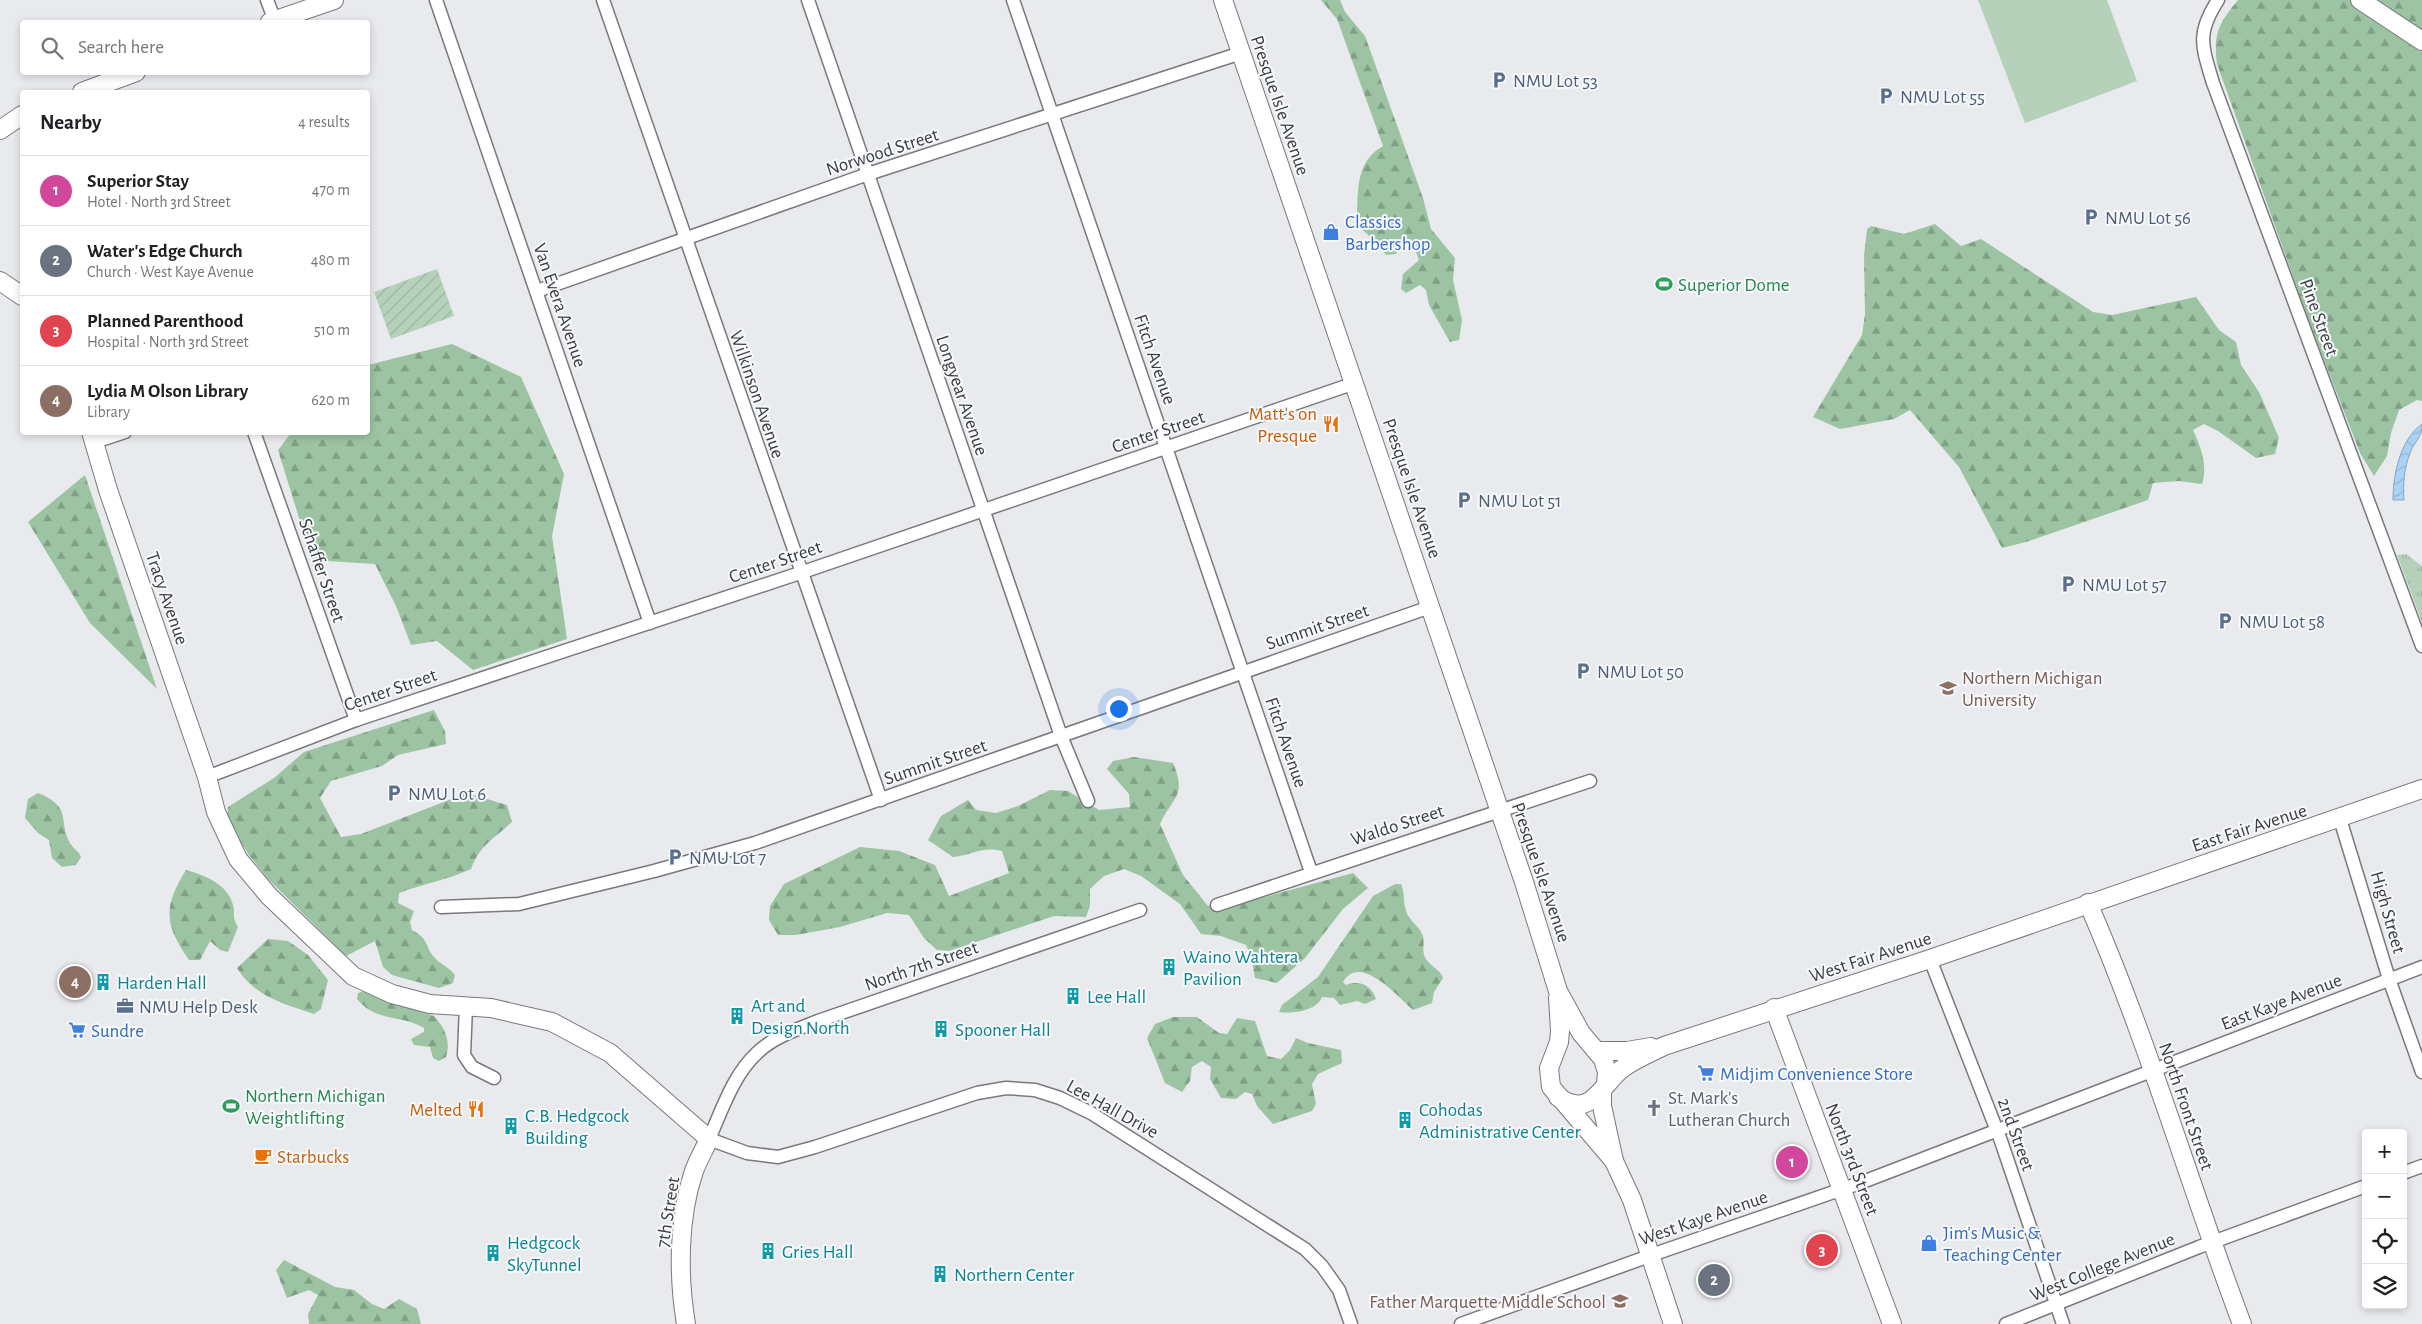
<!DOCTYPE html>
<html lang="en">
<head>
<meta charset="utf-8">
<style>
  body { margin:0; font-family:"Alegreya Sans",sans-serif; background:#f6f6f6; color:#202124 }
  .controls { position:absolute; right:15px; bottom:15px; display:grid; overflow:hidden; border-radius:5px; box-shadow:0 2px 8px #0003 }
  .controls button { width:45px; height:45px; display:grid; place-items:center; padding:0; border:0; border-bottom:1px solid #e0e0e0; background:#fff; color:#202124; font:25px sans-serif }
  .you { position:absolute; left:1118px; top:708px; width:18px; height:18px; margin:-12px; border:4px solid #fff; border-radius:50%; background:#1a73e8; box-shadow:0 0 0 8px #1a73e833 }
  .badge { display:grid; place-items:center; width:32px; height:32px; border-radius:50%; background:#0b8c71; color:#fff; font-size:16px; font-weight:700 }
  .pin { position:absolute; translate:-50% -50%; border:2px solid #fff; box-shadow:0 1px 5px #0006 }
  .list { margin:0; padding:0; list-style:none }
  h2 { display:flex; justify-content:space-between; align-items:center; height:65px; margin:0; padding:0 20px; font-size:21px }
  h2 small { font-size:16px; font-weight:400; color:#757577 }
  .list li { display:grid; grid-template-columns:32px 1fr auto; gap:15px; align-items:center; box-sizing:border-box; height:70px; padding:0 20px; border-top:1px solid #e0e0e0 }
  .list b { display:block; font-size:19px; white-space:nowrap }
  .list p { margin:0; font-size:16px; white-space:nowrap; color:#757577 }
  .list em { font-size:16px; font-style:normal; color:#757577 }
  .icon { flex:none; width:28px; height:28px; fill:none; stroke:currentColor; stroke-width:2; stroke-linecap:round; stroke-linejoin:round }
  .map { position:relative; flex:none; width:2422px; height:1324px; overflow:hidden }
  .search { position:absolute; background:#fff; box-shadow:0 2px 8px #0003; left:20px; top:20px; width:350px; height:55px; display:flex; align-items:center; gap:12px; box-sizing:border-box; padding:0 18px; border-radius:5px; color:#757577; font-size:19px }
  .panel { position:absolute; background:#fff; box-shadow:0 2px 8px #0003; left:20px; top:90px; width:350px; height:345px; border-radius:5px }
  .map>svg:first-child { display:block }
</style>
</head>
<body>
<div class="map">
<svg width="2422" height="1324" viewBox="0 0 2422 1324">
  <defs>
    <pattern id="forest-firs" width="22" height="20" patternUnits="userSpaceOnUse" patternTransform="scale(1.25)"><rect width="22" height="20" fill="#9cc4a2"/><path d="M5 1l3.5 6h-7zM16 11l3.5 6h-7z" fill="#80a085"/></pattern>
    <pattern id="park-tufts" width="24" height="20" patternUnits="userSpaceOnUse" patternTransform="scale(1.25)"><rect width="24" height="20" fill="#b6d1ba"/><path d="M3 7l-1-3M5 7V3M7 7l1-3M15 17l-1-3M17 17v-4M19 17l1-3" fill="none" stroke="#9db4a1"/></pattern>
    <pattern id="garden-furrows" width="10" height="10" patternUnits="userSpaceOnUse" patternTransform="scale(1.25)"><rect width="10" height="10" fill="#b6d1ba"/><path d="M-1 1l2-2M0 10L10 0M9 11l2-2" fill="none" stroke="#9db4a1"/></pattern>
    <pattern id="water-waves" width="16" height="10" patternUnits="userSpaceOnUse" patternTransform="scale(1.25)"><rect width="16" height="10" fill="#a9d3f5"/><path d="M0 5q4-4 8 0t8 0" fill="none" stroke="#92b6d3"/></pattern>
  </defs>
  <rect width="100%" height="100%" fill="#e9eaee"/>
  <path fill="#b6d1ba" d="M1978,0h129l30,81 -112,42z"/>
  <g fill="url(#forest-firs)">
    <path d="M1321,0h19l5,12 20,24 58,162 8,31 24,29 -2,22 9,40 -3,20 -9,2 -21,-37 -3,-15 -6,-5 -14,8 -5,-4 2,-15 16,-14 -8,-21 -8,2 -7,13 -10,1 -11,-14 -18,-16c1,-30 -3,-63 26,-79l-46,-127z"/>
    <path d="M2238,0h184v401l-5,-1 -18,10 -8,23 -4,23 -13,20 -14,-23 -51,-132 -92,-257c-4,-31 2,-41 21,-64z"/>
    <path d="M1935,224l26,22 20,-7 112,73 19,3 84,-18 23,33 17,12 5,23 18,27 20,46 -4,16 -19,4 -38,-27 -14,-7 -11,6c8,17 15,36 9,54l-23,-3 -26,2 -5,17 -122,42 -24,6 -43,-81 -49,-57 -16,9 -54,10 -27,-12 49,-82 3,-21 -1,-58 3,-27 4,-3 33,8z"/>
    <path d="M452,344l69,33 43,97 -12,62 15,103 -94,31 -36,-29 -26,4 -15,-39 -21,-42 -63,-4 -34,-110 13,-17 77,-1v-67z"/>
    <path d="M85,475l72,214 -67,-66 -62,-101z"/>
    <path d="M434,710l11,21 1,13 -48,11 -16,11 -51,15 -11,17 21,39 20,-3 106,-41 40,12 5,17c-18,17 -32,23 -41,47 -24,11 -48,15 -72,24l-1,10 16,8 -4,11 2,8c18,10 12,15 22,27 6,7 15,10 21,18l-2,8 -14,5 -47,-13 -9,-8 -8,-26 -29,15 -79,-78 -19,-24 -21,-36 1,-11 46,-29 30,-26z"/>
    <path d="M1134,757l39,6c14,33 0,33 -13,61l23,51 25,31h23l122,-33 15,15 -25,21 -38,49 -28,25 -22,-5 -4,-22 -5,-11 -25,-9 -20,-2 -21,-30 -39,-28 -17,-7 -20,7 -14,13v17l-4,11 -32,-1 -105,35 -12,-1 -13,-12 -15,-23 -22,-2 -47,14 -44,8h-18l-9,-15 1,-14 14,-22 76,-37 39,4 36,14 14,31 60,-23 -7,-22c-20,-5 -30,4 -49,6l-25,-17 13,-24 27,-16 8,10 20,3 22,-7 32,-16 18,1 31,19 31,-3 -1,-13 -22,-25 6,-8z"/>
    <path d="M38,793c37,15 18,29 34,53 3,4 7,5 9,11l-5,8 -14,2 -10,-9 -3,-18 -11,-7 -13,-15 3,-19z"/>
    <path d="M186,870c18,5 42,14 47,35 3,10 -2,9 5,22l-10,25 -8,-2 -10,-9 -10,19h-11c-25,-36 -26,-53 -3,-90z"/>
    <path d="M1395,884h6c4,9 2,18 5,27 3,10 13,14 17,25 2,8 -2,16 3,23 5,8 14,10 17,19l-9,14 -2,11 -19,7c-14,-12 -53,-58 -70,-28l3,3c14,-5 25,0 30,14l-11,5 -8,-3 -17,4 -6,-7 -12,-1c-5,14 -30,17 -43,15l3,-7 36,-28 55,-81z"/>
    <path d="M268,939l20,2 20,14 20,25 -7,29 -7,5c-30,-10 -59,-17 -77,-46z"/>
    <path d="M364,991l70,25c11,12 17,25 12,41l-7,4 -6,-3 -3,-11 -16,-2 -3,-6 13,-7v-4c-23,-14 -47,-5 -67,-29l1,-6z"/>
    <path d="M1173,1017h24l22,16 8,1 10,-16 18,3 12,35 14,3 9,-9 6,-12 12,5 33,7 1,13 -24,11 -6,10 4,20 -4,7 -39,13 -16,-18 -5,-12 -7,-2 -9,7 -15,-1 -11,-19 1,-12 -9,-6 -10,6 -2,14 -8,11 -17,-9 -18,-45 8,-14z"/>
    <path d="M284,1260l51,27 19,3 18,14 12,5 15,-10 18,10 4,15h-112l-1,-10 10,-19 -9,-5 -22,8 -11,-28z"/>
  </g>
  <path fill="url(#park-tufts)" d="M2406,554l16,12v56l-25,-67z"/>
  <path fill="url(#garden-furrows)" d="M437,269l17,47 -63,23 -17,-47z"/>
  <path fill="url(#water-waves)" stroke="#88a6be" d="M2422,424c0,15 -7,16 -12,29 -6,16 -7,30 -6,47h-11c0,-26 7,-60 29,-76z"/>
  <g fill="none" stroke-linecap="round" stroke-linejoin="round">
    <g stroke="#78797c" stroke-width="15">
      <g id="street">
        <path d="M267,0l8,21"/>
        <path d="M436,0l214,623"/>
        <path d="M603,0l278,800"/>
        <path d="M808,0l253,736 27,65"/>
        <path d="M1013,0l298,872"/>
        <path d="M2218,0c-22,34 -16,46 -5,83l209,563"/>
        <path d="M537,291l331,-117 373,-121"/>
        <path d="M254,432l102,288"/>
        <path d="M95,442l30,-10"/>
        <path d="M207,777l149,-57 444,-147 555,-190"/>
        <path d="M2340,819l49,160 33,93"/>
        <path d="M1217,905l373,-124"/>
        <path d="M441,907l78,-3 135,-33 101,-28 675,-236"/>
        <path d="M1140,910l-322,111c-20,8 -45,16 -61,32 -24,22 -35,57 -48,86l38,14 31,4 37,-10 162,-54 29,-5 29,2 25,8 31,15 214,136 17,17 17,24 12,34"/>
        <path d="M1930,959l71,182 62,183"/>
        <path d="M466,1006l-2,49 8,12 22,11"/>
        <path d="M2403,1173l19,-7"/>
        <path d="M1461,1324l202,-73 197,-68 562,-216"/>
        <path d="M2006,1324l193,-77 167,-61"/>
      </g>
    </g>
    <g stroke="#78797c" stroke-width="20">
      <g id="secondary">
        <path d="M1223,0l301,882 34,109 23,42 22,26 4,13 -1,12"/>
        <path d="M2360,0l62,41"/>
        <path d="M270,22l64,-22"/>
        <path d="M82,92l54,-20"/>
        <path d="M0,130l22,-15"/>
        <path d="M0,281l22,15"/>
        <path d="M91,432l17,58 99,287 9,35 22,47 31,37 84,80 39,18 38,10 61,4 61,14 58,31 99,86c-5,11 -11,21 -15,32 -16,47 -16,105 -8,153"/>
        <path d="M2088,903c60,137 101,281 154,421"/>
        <path d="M1558,998l2,33 -1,11 -10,26 2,19 63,74"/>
        <path d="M1774,1008l118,316"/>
        <path d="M1596,1051h31l24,-4"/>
        <path d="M1602,1092v14l12,55 18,39 41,124"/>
        <path d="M1558,1097c34,23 43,-13 65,-29 12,-9 27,-15 41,-22l266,-87 492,-170"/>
      </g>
    </g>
    <use href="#street" stroke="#fff" stroke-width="12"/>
    <use href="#secondary" stroke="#fff" stroke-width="18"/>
  </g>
  <defs>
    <g id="parking-bare" transform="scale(1.35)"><path d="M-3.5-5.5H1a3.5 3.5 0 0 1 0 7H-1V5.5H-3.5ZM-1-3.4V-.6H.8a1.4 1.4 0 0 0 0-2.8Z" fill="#5c6f8a" stroke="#f6f8fb" stroke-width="2.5" paint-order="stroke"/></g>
    <g id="shop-bare" transform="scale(1.35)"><path d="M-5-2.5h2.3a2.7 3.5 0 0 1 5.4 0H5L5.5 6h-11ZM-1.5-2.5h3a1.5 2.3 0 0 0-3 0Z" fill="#3f7fe0" stroke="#f6f8fb" stroke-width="2.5" paint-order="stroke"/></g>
    <g id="stadium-bare" transform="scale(1.35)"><path d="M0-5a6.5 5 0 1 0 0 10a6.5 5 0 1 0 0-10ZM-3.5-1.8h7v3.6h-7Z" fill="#2e9e5b" stroke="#f6f8fb" stroke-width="2.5" paint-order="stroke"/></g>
    <g id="restaurant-bare" transform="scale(1.35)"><path d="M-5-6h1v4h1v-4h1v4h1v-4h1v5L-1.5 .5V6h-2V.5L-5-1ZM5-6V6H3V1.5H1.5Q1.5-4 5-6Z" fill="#e8710a" stroke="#f6f8fb" stroke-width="2.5" paint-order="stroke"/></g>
    <g id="university-bare" transform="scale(1.35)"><path d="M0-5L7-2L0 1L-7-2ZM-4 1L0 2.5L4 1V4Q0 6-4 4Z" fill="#8d6e63" stroke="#f6f8fb" stroke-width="2.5" paint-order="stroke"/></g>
    <g id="building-bare" transform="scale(1.35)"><path d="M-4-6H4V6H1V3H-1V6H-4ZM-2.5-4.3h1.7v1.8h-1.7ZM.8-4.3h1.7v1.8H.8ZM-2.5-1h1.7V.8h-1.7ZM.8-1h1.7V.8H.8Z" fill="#0f9aa8" stroke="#f6f8fb" stroke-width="2.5" paint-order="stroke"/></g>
    <g id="office-bare" transform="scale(1.35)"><path d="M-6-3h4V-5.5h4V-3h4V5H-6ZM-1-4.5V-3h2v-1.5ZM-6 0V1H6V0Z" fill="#5c6f8a" stroke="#f6f8fb" stroke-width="2.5" paint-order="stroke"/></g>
    <g id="supermarket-bare" transform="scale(1.35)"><path d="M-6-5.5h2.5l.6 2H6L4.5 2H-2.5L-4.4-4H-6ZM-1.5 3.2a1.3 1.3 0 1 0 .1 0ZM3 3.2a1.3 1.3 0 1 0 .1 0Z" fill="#3f7fe0" stroke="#f6f8fb" stroke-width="2.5" paint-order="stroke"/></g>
    <g id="church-bare" transform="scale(1.35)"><path d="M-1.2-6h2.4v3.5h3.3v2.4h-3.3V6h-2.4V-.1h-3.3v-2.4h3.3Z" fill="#6b7280" stroke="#f6f8fb" stroke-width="2.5" paint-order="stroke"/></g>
    <g id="cafe-bare" transform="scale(1.35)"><path d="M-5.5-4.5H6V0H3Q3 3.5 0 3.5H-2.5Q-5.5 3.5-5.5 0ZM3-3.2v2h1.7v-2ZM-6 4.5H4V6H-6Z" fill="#e8710a" stroke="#f6f8fb" stroke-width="2.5" paint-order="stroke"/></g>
    <g id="school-bare" transform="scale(1.35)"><path d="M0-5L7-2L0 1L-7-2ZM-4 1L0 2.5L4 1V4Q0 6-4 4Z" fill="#8d6e63" stroke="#f6f8fb" stroke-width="2.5" paint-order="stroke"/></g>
  </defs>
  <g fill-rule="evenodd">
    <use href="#parking-bare" x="1499" y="80"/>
    <use href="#parking-bare" x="1886" y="96"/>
    <use href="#parking-bare" x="2091" y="217"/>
    <use href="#shop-bare" x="1331" y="232"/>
    <use href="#stadium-bare" x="1664" y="284"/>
    <use href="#restaurant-bare" x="1331" y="424"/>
    <use href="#parking-bare" x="1464" y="500"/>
    <use href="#parking-bare" x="2068" y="584"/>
    <use href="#parking-bare" x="2225" y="621"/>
    <use href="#parking-bare" x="1583" y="671"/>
    <use href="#university-bare" x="1948" y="688"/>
    <use href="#parking-bare" x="394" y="793"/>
    <use href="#parking-bare" x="675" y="857"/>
    <use href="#building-bare" x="1169" y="967"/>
    <use href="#building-bare" x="103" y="982"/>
    <use href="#building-bare" x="1073" y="996"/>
    <use href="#office-bare" x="125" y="1006"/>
    <use href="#building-bare" x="737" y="1016"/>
    <use href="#building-bare" x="941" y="1029"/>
    <use href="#supermarket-bare" x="77" y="1030"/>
    <use href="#supermarket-bare" x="1706" y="1073"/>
    <use href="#stadium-bare" x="231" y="1106"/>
    <use href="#church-bare" x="1654" y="1108"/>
    <use href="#restaurant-bare" x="476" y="1109"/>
    <use href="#building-bare" x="1405" y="1120"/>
    <use href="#building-bare" x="511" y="1126"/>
    <use href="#cafe-bare" x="263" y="1156"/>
    <use href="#shop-bare" x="1929" y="1243"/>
    <use href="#building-bare" x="768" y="1251"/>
    <use href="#building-bare" x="493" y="1253"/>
    <use href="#building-bare" x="940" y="1274"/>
    <use href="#school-bare" x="1620" y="1301"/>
  </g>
  <g text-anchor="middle" stroke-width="4" stroke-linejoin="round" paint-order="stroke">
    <g font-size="19" fill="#4e5e75" stroke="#f6f8fb" text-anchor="start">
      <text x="1513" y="87">NMU Lot 53</text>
      <text x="1900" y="103">NMU Lot 55</text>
      <text x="2105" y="224">NMU Lot 56</text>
      <text x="1478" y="507">NMU Lot 51</text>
      <text x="2082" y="591">NMU Lot 57</text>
      <text x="2239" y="628">NMU Lot 58</text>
      <text x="1597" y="678">NMU Lot 50</text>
      <text x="408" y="800">NMU Lot 6</text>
      <text x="689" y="864">NMU Lot 7</text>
      <text x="139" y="1013">NMU Help Desk</text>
    </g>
    <g font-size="19" fill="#3c3d3e" stroke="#f6f8fb">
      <text transform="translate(1281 105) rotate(71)" y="7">Presque Isle Avenue</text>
      <text transform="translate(882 151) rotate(-18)" y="7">Norwood Street</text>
      <text transform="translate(561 305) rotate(71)" y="7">Van Evera Avenue</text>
      <text transform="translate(2320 317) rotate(70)" y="7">Pine Street</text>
      <text transform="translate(1156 359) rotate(71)" y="7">Fitch Avenue</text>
      <text transform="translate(758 394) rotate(71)" y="7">Wilkinson Avenue</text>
      <text transform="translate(963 395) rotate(71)" y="7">Longyear Avenue</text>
      <text transform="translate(1158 431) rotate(-19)" y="7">Center Street</text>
      <text transform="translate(1413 488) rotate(71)" y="7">Presque Isle Avenue</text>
      <text transform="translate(775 561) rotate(-19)" y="7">Center Street</text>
      <text transform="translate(323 570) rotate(71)" y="7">Schaffer Street</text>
      <text transform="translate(168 598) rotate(71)" y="7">Tracy Avenue</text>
      <text transform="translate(1317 626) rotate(-19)" y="7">Summit Street</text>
      <text transform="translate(390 689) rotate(-19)" y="7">Center Street</text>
      <text transform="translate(1287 742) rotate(71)" y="7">Fitch Avenue</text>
      <text transform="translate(935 761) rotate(-19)" y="7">Summit Street</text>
      <text transform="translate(1397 824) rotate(-18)" y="7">Waldo Street</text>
      <text transform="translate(2249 827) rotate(-18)" y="7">East Fair Avenue</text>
      <text transform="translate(1542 872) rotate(71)" y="7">Presque Isle Avenue</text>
      <text transform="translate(2389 912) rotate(74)" y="7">High Street</text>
      <text transform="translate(1870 956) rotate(-18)" y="7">West Fair Avenue</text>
      <text transform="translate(921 965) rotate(-19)" y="7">North 7th Street</text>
      <text transform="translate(2281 1001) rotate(-21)" y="7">East Kaye Avenue</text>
      <text transform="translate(2187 1106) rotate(71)" y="7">North Front Street</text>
      <text transform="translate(1113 1108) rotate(29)" y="7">Lee Hall Drive</text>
      <text transform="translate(2017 1134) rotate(70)" y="7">2nd Street</text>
      <text transform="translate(1853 1159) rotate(69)" y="7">North 3rd Street</text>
      <text transform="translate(667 1212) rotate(-81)" y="7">7th Street</text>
      <text transform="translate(1703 1217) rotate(-19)" y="7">West Kaye Avenue</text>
      <text transform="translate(2102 1266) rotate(-22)" y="7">West College Avenue</text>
    </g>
    <g font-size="19" fill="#366cbe" stroke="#f6f8fb" text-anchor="start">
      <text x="1345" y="228">Classics<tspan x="1345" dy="22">Barbershop</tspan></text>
      <text x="91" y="1037">Sundre</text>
      <text x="1720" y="1080">Midjim Convenience Store</text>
      <text x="1943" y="1239">Jim's Music &amp;<tspan x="1943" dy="22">Teaching Center</tspan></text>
    </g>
    <g font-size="19" fill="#27864d" stroke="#f6f8fb" text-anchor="start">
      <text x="1678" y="291">Superior Dome</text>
      <text x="245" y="1102">Northern Michigan<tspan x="245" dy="22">Weightlifting</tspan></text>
    </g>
    <g font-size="19" fill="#c56008" stroke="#f6f8fb" text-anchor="end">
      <text x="1317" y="420">Matt's on<tspan x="1317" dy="22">Presque</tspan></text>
      <text x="462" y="1116">Melted</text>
      <text x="277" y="1163" text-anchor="start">Starbucks</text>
    </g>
    <g font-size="19" fill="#785e54" stroke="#f6f8fb" text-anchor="start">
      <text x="1962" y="684">Northern Michigan<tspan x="1962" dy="22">University</tspan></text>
      <text x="1606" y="1308" text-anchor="end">Father Marquette Middle School</text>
    </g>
    <g font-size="19" fill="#0d838f" stroke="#f6f8fb" text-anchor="start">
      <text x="1183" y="963">Waino Wahtera<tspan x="1183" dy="22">Pavilion</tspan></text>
      <text x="117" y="989">Harden Hall</text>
      <text x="1087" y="1003">Lee Hall</text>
      <text x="751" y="1012">Art and<tspan x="751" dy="22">Design North</tspan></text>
      <text x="955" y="1036">Spooner Hall</text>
      <text x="1419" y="1116">Cohodas<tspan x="1419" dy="22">Administrative Center</tspan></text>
      <text x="525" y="1122">C.B. Hedgcock<tspan x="525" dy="22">Building</tspan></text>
      <text x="507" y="1249">Hedgcock<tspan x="507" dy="22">SkyTunnel</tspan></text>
      <text x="782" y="1258">Gries Hall</text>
      <text x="954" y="1281">Northern Center</text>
    </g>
    <g font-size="19" fill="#5b616d" stroke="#f6f8fb" text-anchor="start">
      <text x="1668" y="1104">St. Mark's<tspan x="1668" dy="22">Lutheran Church</tspan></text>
    </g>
  </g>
</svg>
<div class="controls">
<button>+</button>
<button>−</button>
<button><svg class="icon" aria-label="locate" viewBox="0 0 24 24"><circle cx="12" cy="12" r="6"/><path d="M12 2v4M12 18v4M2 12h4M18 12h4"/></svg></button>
<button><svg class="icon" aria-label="layers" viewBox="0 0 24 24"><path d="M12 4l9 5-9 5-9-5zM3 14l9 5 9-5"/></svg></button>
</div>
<div class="you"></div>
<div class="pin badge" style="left:1792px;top:1162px;background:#d1479c">1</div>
<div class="pin badge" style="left:1714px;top:1280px;background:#6b7280">2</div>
<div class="pin badge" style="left:1822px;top:1250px;background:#e0444e">3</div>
<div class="pin badge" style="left:75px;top:982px;background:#8d6e63">4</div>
<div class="search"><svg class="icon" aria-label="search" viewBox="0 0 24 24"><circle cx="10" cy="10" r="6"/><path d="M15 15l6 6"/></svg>Search here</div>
<section class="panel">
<h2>Nearby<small>4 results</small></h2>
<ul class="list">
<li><span class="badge" style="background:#d1479c">1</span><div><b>Superior Stay</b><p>Hotel · North 3rd Street</p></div><em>470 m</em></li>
<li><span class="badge" style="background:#6b7280">2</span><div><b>Water's Edge Church</b><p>Church · West Kaye Avenue</p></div><em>480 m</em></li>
<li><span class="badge" style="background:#e0444e">3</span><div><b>Planned Parenthood</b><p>Hospital · North 3rd Street</p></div><em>510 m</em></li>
<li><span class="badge" style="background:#8d6e63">4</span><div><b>Lydia M Olson Library</b><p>Library</p></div><em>620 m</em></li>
</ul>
</section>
</div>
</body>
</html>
